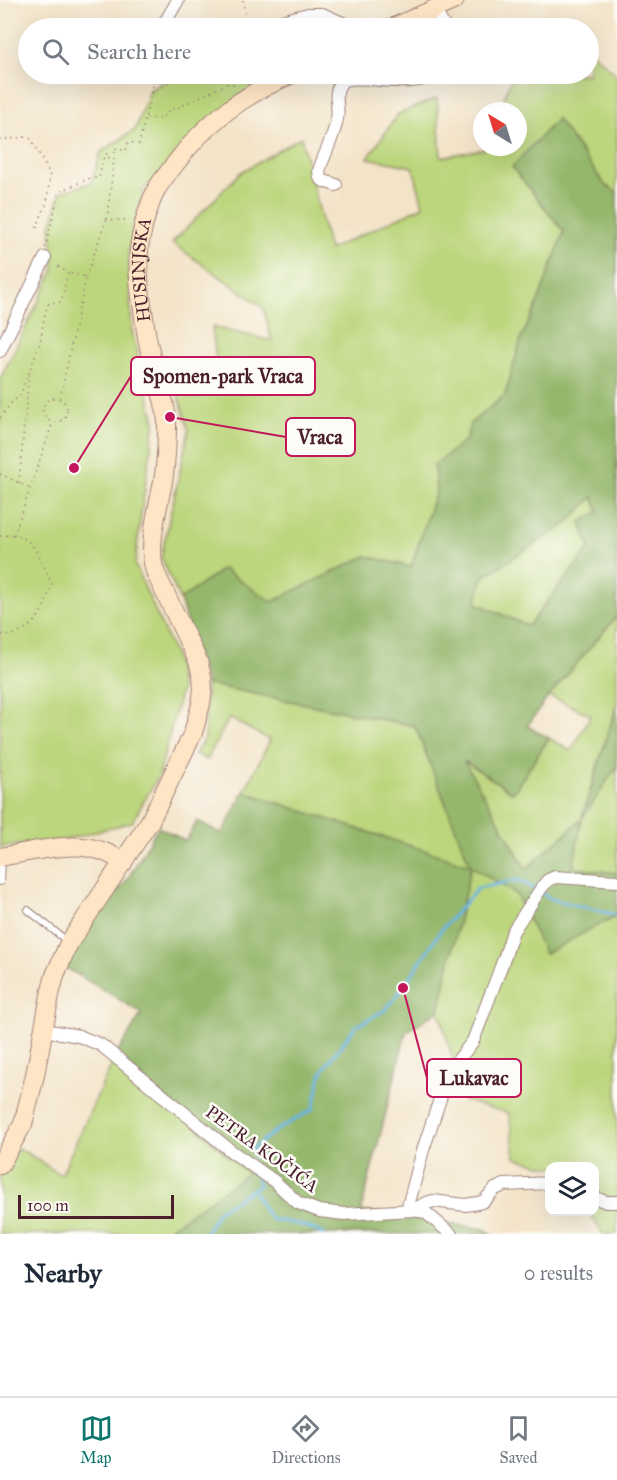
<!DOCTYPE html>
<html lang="en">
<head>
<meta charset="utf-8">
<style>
  body { margin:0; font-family:"IM FELL Great Primer",serif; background:#f2f2f3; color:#1f2937 }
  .controls { position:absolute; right:18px; bottom:18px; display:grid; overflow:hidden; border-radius:12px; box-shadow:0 6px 24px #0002 }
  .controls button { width:54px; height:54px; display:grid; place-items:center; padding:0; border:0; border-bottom:2px solid #e0e1e3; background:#fff; color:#1f2937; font:30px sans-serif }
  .compass { position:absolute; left:473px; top:102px; width:54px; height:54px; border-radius:50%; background:#fff; box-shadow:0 6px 24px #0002; rotate:322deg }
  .scale { position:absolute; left:18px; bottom:15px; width:156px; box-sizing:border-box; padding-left:6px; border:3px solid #4a1f2b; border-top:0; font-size:16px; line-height:21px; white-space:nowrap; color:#4a1f2b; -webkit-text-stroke:4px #fdfcf7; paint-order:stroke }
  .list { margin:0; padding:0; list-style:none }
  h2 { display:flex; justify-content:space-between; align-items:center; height:78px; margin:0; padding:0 24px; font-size:26px }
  h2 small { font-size:20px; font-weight:400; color:#747a83 }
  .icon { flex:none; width:33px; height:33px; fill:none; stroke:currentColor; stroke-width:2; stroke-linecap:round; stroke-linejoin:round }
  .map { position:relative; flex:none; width:617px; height:1234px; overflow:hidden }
  .search { position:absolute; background:#fff; box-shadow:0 6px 24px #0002; left:18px; right:18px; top:18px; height:66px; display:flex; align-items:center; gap:15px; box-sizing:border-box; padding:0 21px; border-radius:33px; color:#747a83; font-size:22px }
  .sheet { height:162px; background:#fff }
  nav { display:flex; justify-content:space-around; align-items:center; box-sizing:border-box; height:84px; border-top:2px solid #e0e1e3; background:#fff; font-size:16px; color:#747a83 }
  nav a { display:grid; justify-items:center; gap:3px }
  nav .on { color:#0f766e }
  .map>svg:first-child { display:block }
</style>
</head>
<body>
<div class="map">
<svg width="617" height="1234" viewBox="0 0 617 1234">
  <rect width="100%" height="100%" fill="#fdfcf7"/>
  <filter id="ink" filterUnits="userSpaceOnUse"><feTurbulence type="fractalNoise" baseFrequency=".0167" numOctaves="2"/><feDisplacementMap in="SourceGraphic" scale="12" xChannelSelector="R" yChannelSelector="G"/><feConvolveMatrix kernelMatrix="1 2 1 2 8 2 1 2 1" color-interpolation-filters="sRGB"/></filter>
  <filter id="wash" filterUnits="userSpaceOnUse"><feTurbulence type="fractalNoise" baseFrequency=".008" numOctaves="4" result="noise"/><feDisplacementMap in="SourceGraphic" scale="24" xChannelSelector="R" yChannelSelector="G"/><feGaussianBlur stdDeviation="1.35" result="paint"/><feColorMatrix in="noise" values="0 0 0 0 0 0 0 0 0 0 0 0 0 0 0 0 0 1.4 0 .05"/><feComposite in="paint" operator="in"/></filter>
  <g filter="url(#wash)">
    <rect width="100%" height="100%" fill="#f3e3c7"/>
    <g fill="#bbd67c" stroke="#827a54" stroke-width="1.5">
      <path d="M588,49l29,26v118l-12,-8 -48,-66 7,113 -29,78 -13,26 -17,59 -35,29 -4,16 -32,25 2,26 -25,76 -45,-11 -94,46 -49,-33 -43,31 -19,-43 28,-127 -13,-42 42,-12 -6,-49 60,14 -9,-34 -91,-64 69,-71 60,-35 28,113 94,-44 -10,-39 -45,-9 30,-44 39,-16 4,59 43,-8 1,-2h33v-36h-19l14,-37h75z"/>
      <path d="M175,74h103l-97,76 -38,40 -15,63 4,78 23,91 -14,92 -6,51 40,91 6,34 -22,85 -27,47 -71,19 -61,6v-468l54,-109 -3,-45 10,-33 30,-9 10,-31 34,-22 15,-40z"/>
      <path d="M593,497l6,15 -18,10 9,26 -62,78 -52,-23 7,-26 82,-52z"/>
      <path d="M617,616v88l-35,112 35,-50v107l-44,-5 8,-48 -55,49 -63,-110 50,34 36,-55 22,13 20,-36 -42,-19z"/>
      <path d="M206,684l209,42 56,140 45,28 29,59 72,-38v319h-14l-14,-22h5v-46l-45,1 -34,-9 -6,-45 -45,-12 -25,-91 31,-144 -226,-74 26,-52 -41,-22 -22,42 -12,-6 10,-17z"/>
      <path d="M116,1055l132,119 -83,57 1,3h-166v-59l19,-27 42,27z"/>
    </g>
    <path fill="#94b76c" stroke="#6f6b4c" stroke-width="1.5" fill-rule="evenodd" d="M557,119l48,66 12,8v423l-68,80 -22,30 22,12 -36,55 -49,-32 62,108 56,-50 35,-115v62l-35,53 -9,49 44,5v42l-72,39 -29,-60 -45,-28 -32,144 -33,22 -45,179 124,18 6,5h-325l-1,-2 83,-59 -132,-118 26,-42 -79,-47 26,-42 38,-44 31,-53 28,14 11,-20 25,13 22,-42 226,73 -55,-139 -209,-42 -26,-84 43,-31 49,33 94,-46 45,11 25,-76 -2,-26 32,-25 4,-16 35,-29 17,-59 13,-26 29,-78 -52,-65zM593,497l6,15 -18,10 9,26 -62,78 -52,-23 7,-26 82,-52z"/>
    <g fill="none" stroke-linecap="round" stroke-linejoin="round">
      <g stroke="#68b3e1" stroke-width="3">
        <path d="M541,893l13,7 63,15"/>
        <path d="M254,1157l-2,-8 22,-17 39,-23 9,-38 33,-44 30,-17 18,-22 38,-58 37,-42 40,-8 18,10"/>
        <path d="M252,1189l18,30 32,6 22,9"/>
        <path d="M205,1234l13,-23 41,-26 -2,-7"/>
      </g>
    </g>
  </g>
  <g filter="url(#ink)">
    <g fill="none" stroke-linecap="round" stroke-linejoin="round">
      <g stroke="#9e8179" stroke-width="8">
        <g id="lane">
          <path d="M0,882l1,-23"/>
          <path d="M28,910l39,31"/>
        </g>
      </g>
      <g stroke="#9e8179" stroke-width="14">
        <g id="street">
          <path d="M434,9l11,19"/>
          <path d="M267,25l41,-11h14l32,14"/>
          <path d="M159,28l8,-9 11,-19"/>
          <path d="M336,185l-12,-4 -4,-3 -1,-7c5,-17 15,-34 18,-52 3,-12 -5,-25 4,-36 2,-3 3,-3 8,-4 26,-3 61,10 86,-5"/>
          <path d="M0,351l45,-93"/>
          <path d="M44,1030l35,6 22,9 130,106 43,30 24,22 21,8 25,3 70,-4 10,-6 9,-3 32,4 13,-2 6,-2 11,-12 9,-4 46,-2"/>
          <path d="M594,1197l12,5h11"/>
          <path d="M407,1210l16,-60 26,-78 24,-31 32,-85 8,-25 29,-44 6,-7 7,-3 62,4"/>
          <path d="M414,1210l11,2 26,22"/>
        </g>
      </g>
      <g stroke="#9e8179" stroke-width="20">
        <g id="secondary">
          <path d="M392,28l63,-28"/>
          <path d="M0,857c39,-6 89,-23 123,6"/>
          <path id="s1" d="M0,1165l23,-41 12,-49 15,-80 5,-20 14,-32 81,-122 43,-88 8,-29 2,-15 -1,-13 -4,-15 -42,-87c-11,-26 4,-71 8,-99 2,-16 3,-33 3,-50 0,-19 -8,-38 -13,-57 -5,-19 -9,-39 -11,-58 -4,-23 -7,-50 -2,-73 3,-16 8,-32 15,-47 5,-9 13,-18 19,-26 32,-43 68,-69 117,-90"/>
        </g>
      </g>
      <g stroke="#9e8179" stroke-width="1.5" stroke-dasharray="1.5 4.5" stroke-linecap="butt">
        <path d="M243,0l2,14"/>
        <path d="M151,93l6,-19"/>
        <path d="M146,118l14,1 11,-10 6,-1 52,-25 8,2 1,1"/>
        <path d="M0,140l25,-3 6,2 19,35 -3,28 -12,30"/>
        <path d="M107,219l7,-60"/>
        <path d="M45,248l14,-56 31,-14h9l5,-22 4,-3 1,5 5,1 1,-11 11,3 2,-9 11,2 12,-50 31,-20"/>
        <path d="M86,277l20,-57h24"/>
        <circle cx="55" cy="410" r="12"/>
        <path d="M60,398l26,-121 -18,-4"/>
        <path d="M0,418l12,-16 8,-6 20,-53 5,-30 4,-10 12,-1 7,-29 -12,-8"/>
        <path d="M0,474l29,14"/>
        <path d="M19,483l10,-110"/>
        <path d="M14,535l39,-113"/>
        <path d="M0,536c5,0 10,-2 15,-1 20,3 29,32 37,49 -7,19 -10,36 -30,47 -7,4 -14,6 -22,3"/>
      </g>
      <use href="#lane" stroke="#fff" stroke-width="6"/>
      <use href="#street" stroke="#fff" stroke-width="12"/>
      <use href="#secondary" stroke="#fee5c5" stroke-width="18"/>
    </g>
  </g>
  <g text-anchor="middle" stroke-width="5" stroke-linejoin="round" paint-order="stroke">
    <g font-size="18" fill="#4a1f2b" stroke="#fdfcf7">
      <text dy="6" stroke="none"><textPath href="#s1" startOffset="958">HUSINJSKA</textPath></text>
      <text transform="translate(262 1149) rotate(36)" y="6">PETRA KOČIĆA</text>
    </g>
  </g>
  <path fill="none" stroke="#c2185b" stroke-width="2" d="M74 468L131 376M170 417L286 437M403 988L427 1078"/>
  <g fill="#c2185b" stroke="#fdfcf7" stroke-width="2">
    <circle cx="74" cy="468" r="6"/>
    <circle cx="170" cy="417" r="6"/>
    <circle cx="403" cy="988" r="6"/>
  </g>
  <g fill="#fdfcf7" stroke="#c2185b" stroke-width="2">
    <rect x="131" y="357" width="184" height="38" rx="6"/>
    <rect x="286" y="418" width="69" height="38" rx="6"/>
    <rect x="427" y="1059" width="94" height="38" rx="6"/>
  </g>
  <g font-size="20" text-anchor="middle" font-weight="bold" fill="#4a1f2b">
    <text x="223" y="383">Spomen-park Vraca</text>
    <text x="320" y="444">Vraca</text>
    <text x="474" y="1085">Lukavac</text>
  </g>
</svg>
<div class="controls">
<button><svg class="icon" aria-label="layers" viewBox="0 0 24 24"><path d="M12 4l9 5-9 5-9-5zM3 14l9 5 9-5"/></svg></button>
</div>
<svg class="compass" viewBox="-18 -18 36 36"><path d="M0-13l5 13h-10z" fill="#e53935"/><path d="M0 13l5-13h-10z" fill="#747a83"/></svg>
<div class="scale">100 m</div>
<div class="search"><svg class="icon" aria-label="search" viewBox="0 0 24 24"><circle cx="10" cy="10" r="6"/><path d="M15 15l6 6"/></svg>Search here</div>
</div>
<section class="sheet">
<h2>Nearby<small>0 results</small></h2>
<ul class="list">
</ul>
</section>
<nav>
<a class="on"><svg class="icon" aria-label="map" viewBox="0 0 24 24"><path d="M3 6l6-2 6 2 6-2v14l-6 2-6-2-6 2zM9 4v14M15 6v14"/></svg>Map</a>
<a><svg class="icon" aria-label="directions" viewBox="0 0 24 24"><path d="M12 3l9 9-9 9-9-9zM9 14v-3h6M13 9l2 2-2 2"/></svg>Directions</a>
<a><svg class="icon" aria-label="saved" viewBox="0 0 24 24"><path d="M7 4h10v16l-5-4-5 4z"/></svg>Saved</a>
</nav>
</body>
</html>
